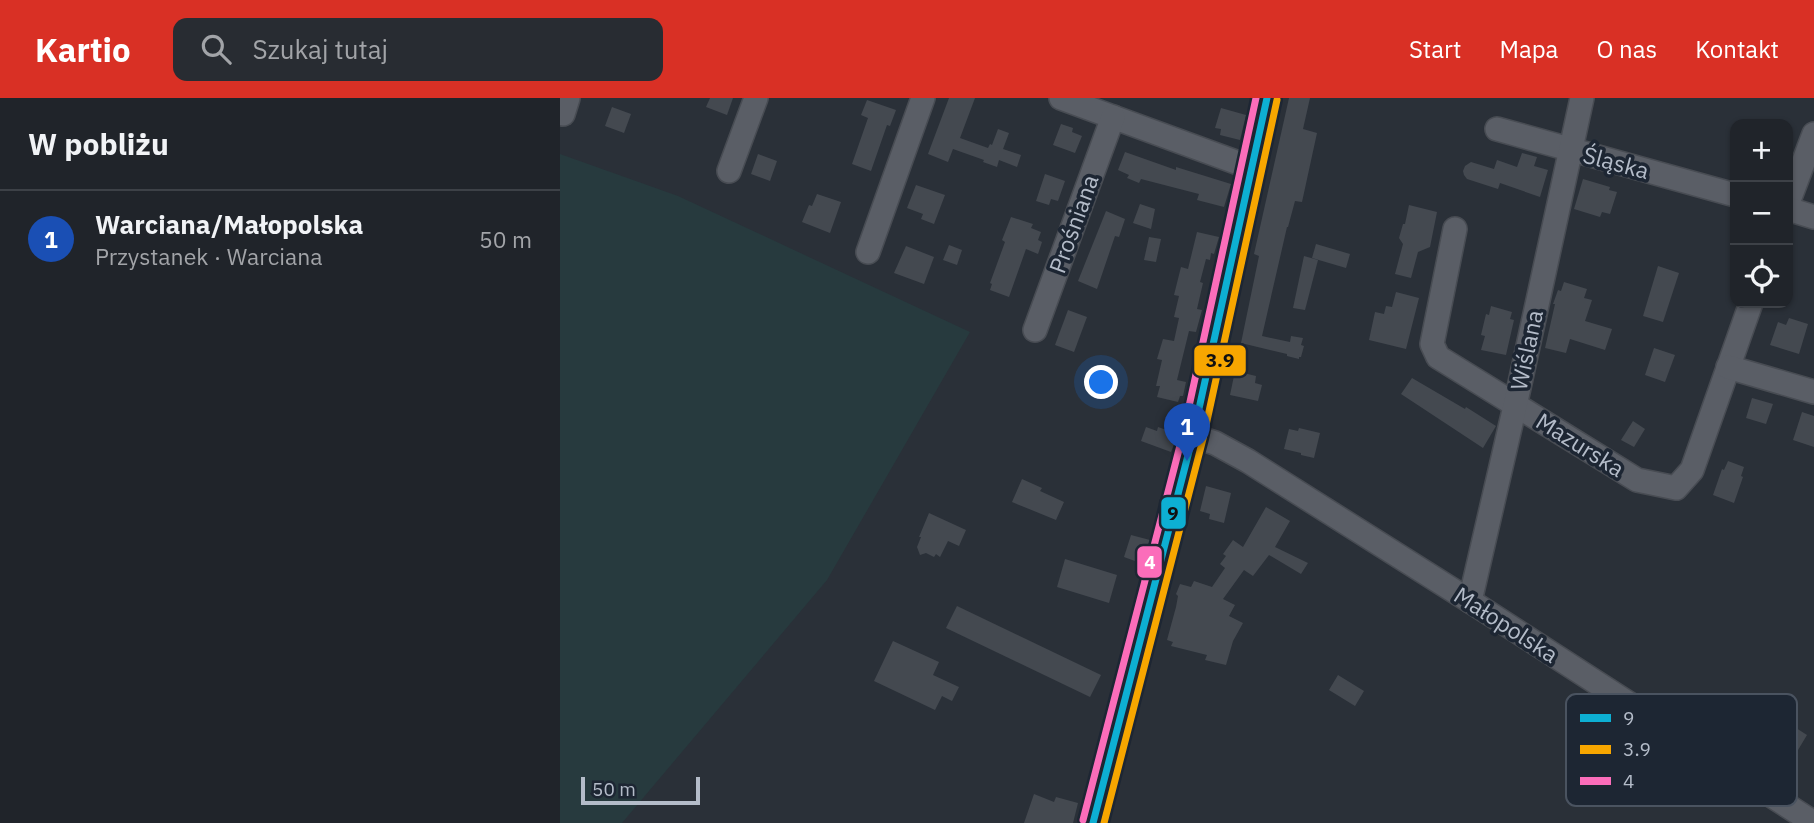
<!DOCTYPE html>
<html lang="pl">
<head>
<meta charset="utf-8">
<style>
  body { margin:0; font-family:"IBM Plex Sans",sans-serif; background:#282c32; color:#f1f3f6 }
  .controls { position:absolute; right:21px; top:21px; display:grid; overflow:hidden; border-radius:14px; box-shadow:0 2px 5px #0004 }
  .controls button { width:63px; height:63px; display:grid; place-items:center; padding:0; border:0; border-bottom:2px solid #3d4147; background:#20242a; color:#f1f3f6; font:35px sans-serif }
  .scale { position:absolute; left:21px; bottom:18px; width:119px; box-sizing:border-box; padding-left:7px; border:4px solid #b4bcc9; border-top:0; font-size:19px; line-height:24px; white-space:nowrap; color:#b4bcc9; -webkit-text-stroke:5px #1d2633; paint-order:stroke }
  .you { position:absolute; left:542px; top:285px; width:24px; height:24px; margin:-18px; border:5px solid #fff; border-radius:50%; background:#1a73e8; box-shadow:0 0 0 10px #1a73e833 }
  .badge { display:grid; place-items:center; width:46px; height:46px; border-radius:50%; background:#d93025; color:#fff; font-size:23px; font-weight:700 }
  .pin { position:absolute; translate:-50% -58px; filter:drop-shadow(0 2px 4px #0008) }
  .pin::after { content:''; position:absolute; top:37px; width:24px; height:21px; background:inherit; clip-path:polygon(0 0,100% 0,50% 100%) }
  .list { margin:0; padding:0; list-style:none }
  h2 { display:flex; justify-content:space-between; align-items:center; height:91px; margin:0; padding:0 28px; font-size:30px }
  h2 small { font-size:23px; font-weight:400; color:#a2a4a8 }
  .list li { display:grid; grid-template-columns:46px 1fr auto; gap:21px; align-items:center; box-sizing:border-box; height:98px; padding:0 28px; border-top:2px solid #3d4147 }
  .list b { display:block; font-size:26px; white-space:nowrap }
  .list p { margin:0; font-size:23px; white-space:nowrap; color:#a2a4a8 }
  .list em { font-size:23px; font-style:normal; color:#a2a4a8 }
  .icon { flex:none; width:38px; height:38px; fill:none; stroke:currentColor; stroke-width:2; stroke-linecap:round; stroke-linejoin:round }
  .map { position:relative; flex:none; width:1254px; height:725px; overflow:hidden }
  header { display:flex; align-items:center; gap:42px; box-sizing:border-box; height:98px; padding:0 35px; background:#d93025; color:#fff }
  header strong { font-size:33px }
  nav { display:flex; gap:38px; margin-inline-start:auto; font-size:24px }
  .search { width:490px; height:63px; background:#282c32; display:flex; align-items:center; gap:18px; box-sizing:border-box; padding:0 24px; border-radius:14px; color:#a2a4a8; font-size:26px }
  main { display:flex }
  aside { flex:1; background:#20242a }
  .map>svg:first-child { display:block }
</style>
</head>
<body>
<header>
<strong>Kartio</strong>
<div class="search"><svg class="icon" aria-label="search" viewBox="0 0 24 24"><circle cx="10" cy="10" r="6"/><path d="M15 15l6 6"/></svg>Szukaj tutaj</div>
<nav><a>Start</a><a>Mapa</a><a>O nas</a><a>Kontakt</a></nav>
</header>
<main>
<aside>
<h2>W pobliżu<small></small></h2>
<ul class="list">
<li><span class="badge" style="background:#1a4fb4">1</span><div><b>Warciana/Małopolska</b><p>Przystanek · Warciana</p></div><em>50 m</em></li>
</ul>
</aside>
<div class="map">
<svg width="1254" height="725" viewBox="0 0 1254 725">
  <rect width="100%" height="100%" fill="#2a3038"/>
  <path fill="#273a3e" d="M0,56l118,42 292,136 -143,248 -205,243h-62z"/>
  <g fill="#444950">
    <path d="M150,0h23l-6,17 -21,-8z"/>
    <path d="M389,0h26l-15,40 28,10 2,-4 2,1 6,-16 11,4 -6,16 18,6 -4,12 -18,-7 -2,7 -14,-5 1,-2 -31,-11 -5,13 -20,-8z"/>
    <path d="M729,0h21l-7,31 14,4 -15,69 -7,-1 -7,26h-1l-25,109 28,6 1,-6 12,2 -2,7 3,1 -3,11h-2v2l-12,-3v-2l-46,-11 18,-87 -5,-2z"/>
    <path d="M307,2l29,10 -6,16 -3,-1 -16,46 -19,-7 16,-46 -7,-3z"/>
    <path d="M52,9l19,7 -7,19 -19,-7z"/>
    <path d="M661,10l25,7 -6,25 -20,-5 1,-6 -6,-1z"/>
    <path d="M501,26l12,4 -1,4 10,4 -7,17 -22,-8z"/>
    <path d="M565,54l51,18v-3l55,17 -7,23 -27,-7 2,-6 -58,-15 -2,4 -12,-5 2,-3 -11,-5z"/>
    <path d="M962,55l15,4 -3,9 14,4 -8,27 -40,-14 -2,6 -31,-10 -3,-4 -1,-4 2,-5 6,-4 23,7 3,-9 20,7z"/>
    <path d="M198,56l19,7 -7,20 -19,-7z"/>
    <path d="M485,76l20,7 -7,20 -7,-2 -2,6 -13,-4z"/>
    <path d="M1023,81l27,8 -1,3 8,2 -7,22 -8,-2 -2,5 -26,-8z"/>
    <path d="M356,87l29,10 -11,29 -13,-5 2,-5 -16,-6z"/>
    <path d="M257,96l24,8 -11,31 -28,-11 7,-17 3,1z"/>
    <path d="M580,106l15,5 -4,20 -18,-6z"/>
    <path d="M849,107l28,7 -7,35 -12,5 -7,26 -16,-4 8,-30 -4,-6 4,-14h2z"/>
    <path d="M546,113l19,8 -6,18 -4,-1 -18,53 -19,-8z"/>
    <path d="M451,119l22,7 -2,4 10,4 -3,8 4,2 -4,12 -12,-5 -17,48 -19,-7 2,-6 -2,-1 15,-41 -3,-2z"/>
    <path d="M637,134l22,5 -5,17 -3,-1 -1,7 -4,-1 -6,23 3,1 -6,26 5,1 -6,22 -7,-1 -12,49 9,2 -3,14h-3l-2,6 -21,-5 3,-11h-4l6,-26 -5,-1 6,-20 11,2 5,-23 -5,-1 5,-21 -5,-1 7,-28 7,2z"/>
    <path d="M589,139l12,2 -5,23 -12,-2z"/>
    <path d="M756,146l34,10 -4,14 -34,-10z"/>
    <path d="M389,147l13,5 -5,15 -14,-5z"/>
    <path d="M346,148l28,11 -10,27 -30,-11z"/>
    <path d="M744,158l14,4 -13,50 -12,-2z"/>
    <path d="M1098,168l21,7 -16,49 -20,-6z"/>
    <path d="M1004,184l23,7 -3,9 8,2 -7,21 27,8 -7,21 -35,-11 -4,14 -21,-5 10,-44h-2l5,-14 3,1z"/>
    <path d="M836,194l23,6 -13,51 -37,-9 6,-28 9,2 2,-8 6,1z"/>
    <path d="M931,208l21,6 -2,7 4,1 -8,35 -25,-5 4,-14 -4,-1 5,-21 3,1z"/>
    <path d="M508,212l19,7 -13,35 -19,-7z"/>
    <path d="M1229,220l19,6 -9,30 -29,-9 8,-23 8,3z"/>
    <path d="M1094,250l21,7 -10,27 -20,-7z"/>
    <path d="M675,273l21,5 -1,7 7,2 -4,16 -28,-6z"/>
    <path d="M852,280l53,31 1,-2 30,19 -13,22 -82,-54z"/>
    <path d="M1192,300l21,6 -7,20 -20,-6z"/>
    <path d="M1242,314l12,4v31l-21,-7z"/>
    <path d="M1073,323l12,8 -11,18 -13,-7z"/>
    <path d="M586,329l11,4 1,-4 20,7 -7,18 -30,-11z"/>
    <path d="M739,330l21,5 -6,25 -13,-3v-2l-17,-4 5,-20 9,2z"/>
    <path d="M1168,363l16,6 -3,9 2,1 -9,26 -21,-8 9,-26 2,1z"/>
    <path d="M462,381l20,9 -2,3 24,11 -8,18 -44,-18z"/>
    <path d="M646,388l25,7 -7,30 -15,-4 1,-5 -10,-3z"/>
    <path d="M706,409l24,14 -15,26 33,16 -7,11 -32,-19 -16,21 -9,-6 -21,29 12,6 -6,11 14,7 -10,18 -7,24 -21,-5 2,-5 -36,-9 2,-4 -6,-2 9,-33 2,-11 -2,-2 4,-10 11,3 3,-6 18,6 13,-19 -5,-4 6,-8 -3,-2 10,-14 10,7z"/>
    <path d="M369,415l37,17 -7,16 -11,-5 -8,16 -4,-3 -2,3 -8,-4 -6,2 -3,-8 4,-10h-2z"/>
    <path d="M571,437l19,5 -7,24 -19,-7z"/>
    <path d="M505,461l52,16 -8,28 -52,-16z"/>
    <path d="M397,508l144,69 -11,22 -144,-69z"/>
    <path d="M333,543l46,21 -6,13 26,12 -7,14 -10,-5 -7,14 -61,-29z"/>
    <path d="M778,577l26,16 -9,15 -26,-16z"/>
    <path d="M1222,621l25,16 -12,20 -25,-16z"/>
    <path d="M474,696l20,8 2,-5 22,6 -5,20h-49z"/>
  </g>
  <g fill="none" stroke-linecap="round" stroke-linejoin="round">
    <g stroke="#484c53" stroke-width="26">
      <g id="minor">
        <path d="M501,0l191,70"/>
        <path d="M3,16l5,-16"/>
        <path d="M937,31l238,66"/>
        <path d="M169,73l27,-73"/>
        <path d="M1228,105l26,-69"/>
        <path d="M1228,111l26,8"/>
        <path d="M895,131l-23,115 6,13 199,123 39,8 16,-18 59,-167"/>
        <path d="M308,154l55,-154"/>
        <path d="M475,232l78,-213"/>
        <path d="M1168,269l86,25"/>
        <path d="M633,338l22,7 33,18 222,140 344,222"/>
        <path d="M910,503l45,-195 67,-308"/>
        <path d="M533,725l100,-387 74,-338"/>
      </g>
    </g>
    <use href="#minor" stroke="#5a5e66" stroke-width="23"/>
    <g stroke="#1d2633" stroke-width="12">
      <path id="bus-1" d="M533,725l100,-387 74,-338"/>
    </g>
    <g stroke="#1d2633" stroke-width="12">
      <path id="bus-2" d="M544,725l99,-384 74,-339"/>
    </g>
    <g stroke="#1d2633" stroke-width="12">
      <path id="bus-3" d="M523,722l100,-386 73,-336"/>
    </g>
    <use href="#bus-1" stroke="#0dafd3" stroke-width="7"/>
    <use href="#bus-2" stroke="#f7a600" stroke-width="7"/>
    <use href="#bus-3" stroke="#fb6dba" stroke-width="7"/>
  </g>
  <g text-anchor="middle" stroke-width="7" stroke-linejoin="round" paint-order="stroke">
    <g font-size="23" fill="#b4bcc9" stroke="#1d2633">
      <text transform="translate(1056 65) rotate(15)" y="8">Śląska</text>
      <text transform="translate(514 126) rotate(-70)" y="8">Prośniana</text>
      <text transform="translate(967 252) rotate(-78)" y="8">Wiślana</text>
      <text transform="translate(1020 347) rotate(32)" y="8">Mazurska</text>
      <text transform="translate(946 527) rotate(33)" y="8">Małopolska</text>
    </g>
  </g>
  <rect x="1006" y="596" width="231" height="112" rx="10" fill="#1d2633" stroke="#4a5360" stroke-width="2"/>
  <rect x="1020" y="616" width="31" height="8" fill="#0dafd3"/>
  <rect x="1020" y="647" width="31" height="9" fill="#f7a600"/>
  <rect x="1020" y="679" width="31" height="8" fill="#fb6dba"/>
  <g font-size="19" fill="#b4bcc9">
    <text x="1063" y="627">9</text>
    <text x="1063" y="658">3.9</text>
    <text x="1063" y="690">4</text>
  </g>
  <g stroke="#1d2633" stroke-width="2.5">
    <rect x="633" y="246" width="54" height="33" rx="7" fill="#f7a600"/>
    <rect x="600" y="398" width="27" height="34" rx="7" fill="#0dafd3"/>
    <rect x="576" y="447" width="27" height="34" rx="7" fill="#fb6dba"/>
  </g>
  <g font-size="19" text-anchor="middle" font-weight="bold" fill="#fff">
    <text x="590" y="471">4</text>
  </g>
  <g font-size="19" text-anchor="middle" font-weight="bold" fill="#111">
    <text x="660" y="269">3.9</text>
    <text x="613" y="422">9</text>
  </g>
</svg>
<div class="controls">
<button>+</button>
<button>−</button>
<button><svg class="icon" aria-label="locate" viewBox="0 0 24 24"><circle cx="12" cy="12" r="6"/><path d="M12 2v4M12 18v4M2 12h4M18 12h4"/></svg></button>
</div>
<div class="scale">50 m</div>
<div class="you"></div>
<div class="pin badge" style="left:627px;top:363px;background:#1a4fb4">1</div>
</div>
</main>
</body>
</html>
